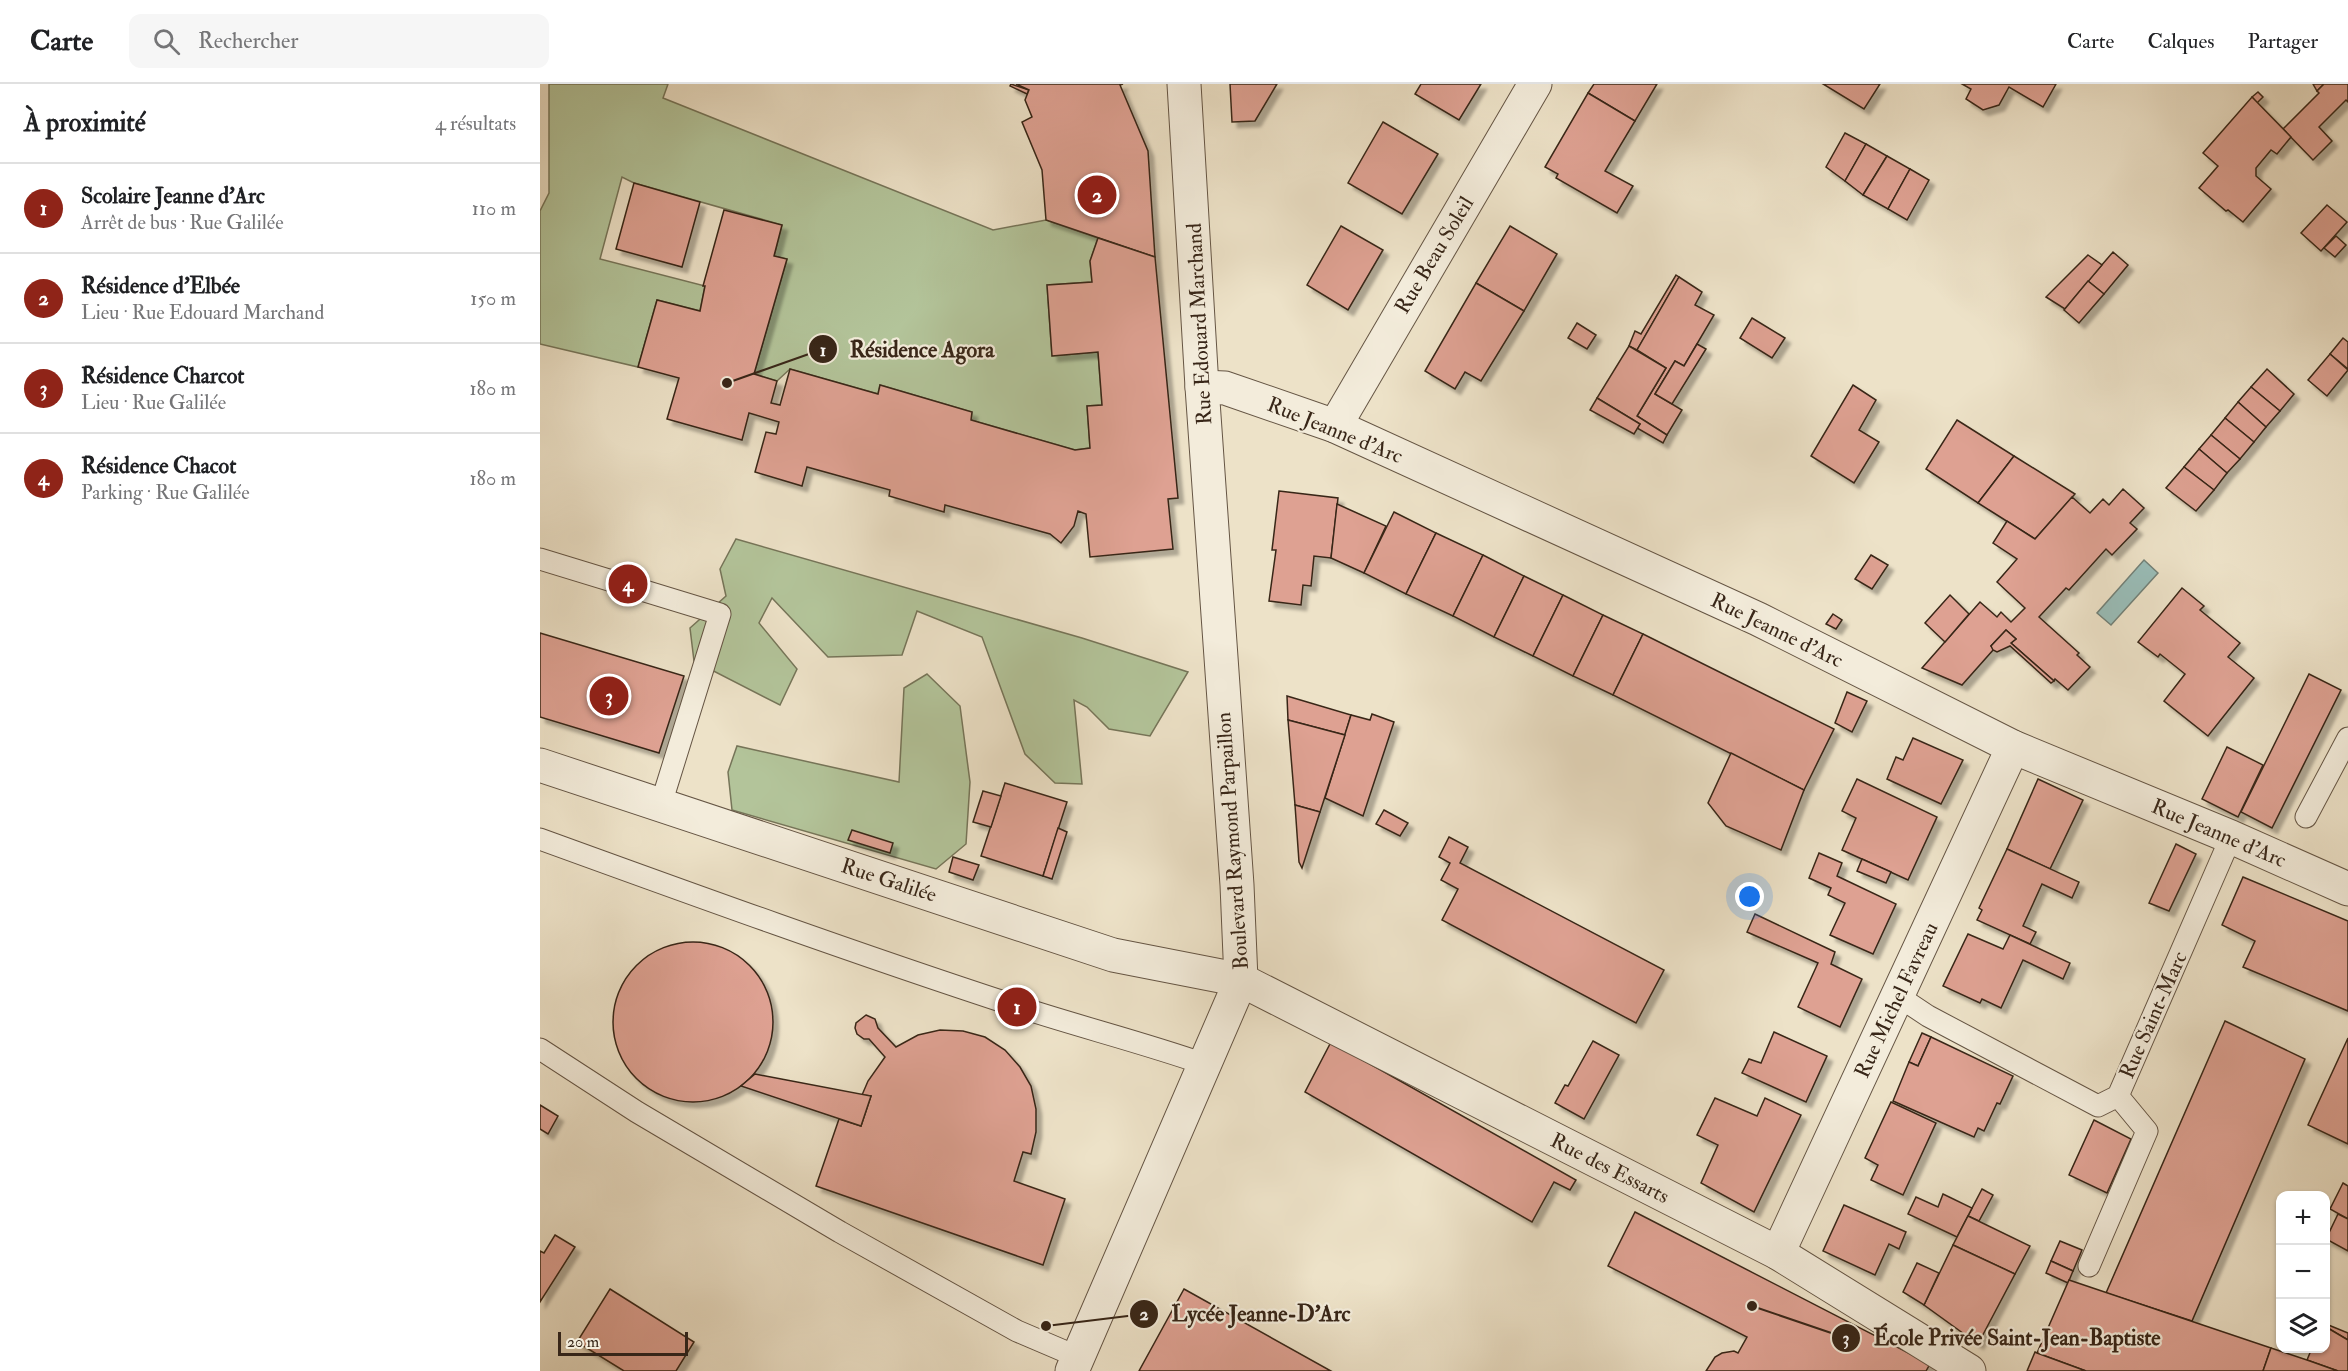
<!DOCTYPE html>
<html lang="fr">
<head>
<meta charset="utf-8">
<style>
  body { margin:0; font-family:"IM FELL Double Pica",serif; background:#f6f6f6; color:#202124 }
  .controls { position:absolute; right:18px; bottom:18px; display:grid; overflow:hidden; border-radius:12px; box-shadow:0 2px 4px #0004 }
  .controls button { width:54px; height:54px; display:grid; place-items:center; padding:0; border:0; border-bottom:2px solid #e0e0e0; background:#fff; color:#202124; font:30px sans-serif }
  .scale { position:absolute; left:18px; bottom:15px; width:130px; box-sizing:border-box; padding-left:6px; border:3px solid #382618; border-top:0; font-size:16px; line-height:21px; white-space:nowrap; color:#382618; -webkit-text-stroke:4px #f3ecdb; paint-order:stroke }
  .you { position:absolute; left:1210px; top:813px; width:21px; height:21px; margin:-15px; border:4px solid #fff; border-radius:50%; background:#1a73e8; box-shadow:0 0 0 9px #1a73e833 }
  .badge { display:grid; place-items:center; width:39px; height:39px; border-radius:50%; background:#8f2418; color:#fff; font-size:20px; font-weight:700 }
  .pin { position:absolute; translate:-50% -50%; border:3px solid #fff; box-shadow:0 2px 6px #0006 }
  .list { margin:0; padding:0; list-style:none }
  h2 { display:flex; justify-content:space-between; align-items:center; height:78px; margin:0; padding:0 24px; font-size:26px }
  h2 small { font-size:20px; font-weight:400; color:#757577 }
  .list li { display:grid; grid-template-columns:39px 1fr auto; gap:18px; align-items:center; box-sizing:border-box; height:90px; padding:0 24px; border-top:2px solid #e0e0e0 }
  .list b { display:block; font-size:22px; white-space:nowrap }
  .list p { margin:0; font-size:20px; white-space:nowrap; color:#757577 }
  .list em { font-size:20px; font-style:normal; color:#757577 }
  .icon { flex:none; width:33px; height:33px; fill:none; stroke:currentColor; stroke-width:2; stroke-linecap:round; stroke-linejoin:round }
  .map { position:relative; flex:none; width:1808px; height:1287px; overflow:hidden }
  header { display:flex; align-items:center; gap:36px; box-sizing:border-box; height:84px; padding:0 30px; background:#fff; border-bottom:2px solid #e0e0e0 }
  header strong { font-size:28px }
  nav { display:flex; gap:33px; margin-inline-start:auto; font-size:21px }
  .search { width:420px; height:54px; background:#f6f6f6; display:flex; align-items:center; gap:15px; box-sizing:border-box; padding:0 21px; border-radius:12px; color:#757577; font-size:22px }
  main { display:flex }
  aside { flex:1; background:#fff }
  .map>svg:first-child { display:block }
</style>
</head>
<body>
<header>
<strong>Carte</strong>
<div class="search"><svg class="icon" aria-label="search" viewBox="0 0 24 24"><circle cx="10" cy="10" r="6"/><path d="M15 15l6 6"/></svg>Rechercher</div>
<nav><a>Carte</a><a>Calques</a><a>Partager</a></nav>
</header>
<main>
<aside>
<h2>À proximité<small>4 résultats</small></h2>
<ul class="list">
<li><span class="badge">1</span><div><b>Scolaire Jeanne d'Arc</b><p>Arrêt de bus · Rue Galilée</p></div><em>110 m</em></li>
<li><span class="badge">2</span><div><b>Résidence d'Elbée</b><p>Lieu · Rue Edouard Marchand</p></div><em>150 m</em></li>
<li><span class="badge">3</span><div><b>Résidence Charcot</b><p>Lieu · Rue Galilée</p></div><em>180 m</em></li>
<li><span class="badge">4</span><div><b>Résidence Chacot</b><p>Parking · Rue Galilée</p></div><em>180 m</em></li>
</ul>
</aside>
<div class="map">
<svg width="1808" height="1287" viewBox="0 0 1808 1287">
  <defs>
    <filter id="shadow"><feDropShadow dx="5.5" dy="5.5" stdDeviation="1.5" flood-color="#0004"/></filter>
  </defs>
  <rect width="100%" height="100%" fill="#ede2c8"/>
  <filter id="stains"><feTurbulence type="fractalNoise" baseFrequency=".00333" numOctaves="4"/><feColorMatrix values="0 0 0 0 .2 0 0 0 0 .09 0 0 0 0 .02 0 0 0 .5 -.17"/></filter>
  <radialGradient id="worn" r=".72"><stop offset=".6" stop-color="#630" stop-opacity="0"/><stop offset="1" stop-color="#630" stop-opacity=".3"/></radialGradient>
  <g fill="#b3c49a" stroke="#767559" stroke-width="1.5">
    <path d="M9,0h119l-5,14 330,132 53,-10 52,18 -8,23 2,21 -45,3 5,71 46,-4 4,53 -15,1 3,42 -15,2 -104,-30 1,-8 -92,-27 -2,9 -88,-25 -13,12 -23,-7 33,-115 -13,-3 8,-31 -148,-42 -12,-6 -22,82 105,27 -5,25 -43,-11 -19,67 -98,-23v-133l9,-18z"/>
    <path d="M196,455l346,99 106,34 -38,64 -41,-7 -22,-22 -13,-7 8,84 -27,-1 -30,-29 -43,-117 -65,-26 -15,44 -74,2 -56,-59 -13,25 38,46 -17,36 -86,-44 -4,-33 36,-32 -6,-27z"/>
    <path d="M387,590l33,32 10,76 -4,62 -30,25 -204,-59 -4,-38 9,-26 162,36 5,-94z"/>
  </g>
  <path fill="#99bdb8" stroke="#728178" stroke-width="1.5" d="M1604,476l14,13 -47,52 -14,-12z"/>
  <g fill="#dea192" stroke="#382618" stroke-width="1.5" filter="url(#shadow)">
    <path d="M471,0l18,6 -2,4 -17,-8z"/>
    <path d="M476,0h107l-3,1 28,66 7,106 -109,-37 -4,-50 -20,-48 10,-5 -7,-17 4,-10z"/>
    <path d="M690,0h47l-22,37 -23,1z"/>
    <path d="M881,0h60l-22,36 -44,-26z"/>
    <path d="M1054,0h63l-22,37 -47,-28z"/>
    <path d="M1283,0h57l-16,25z"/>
    <path d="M1422,0h94l-13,23 -34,-20 -10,18 -16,5 -17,-11 5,-10z"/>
    <path d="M1773,0h11l-7,7z"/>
    <path d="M1784,0h24v18l-2,-2 -27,27 13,14 -19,19 -30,-31 36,-36 -2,-2z"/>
    <path d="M1718,8l5,5 -6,6 -5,-6z"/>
    <path d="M1048,9l47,28 -30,50 28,15 -16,27 -61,-35 2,-4 -13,-7z"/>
    <path d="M1712,13l39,40 -14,17 -6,-4 -15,18v8l15,13 -28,33 -15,-12 -2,1 -27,-23 19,-22 -15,-13z"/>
    <path d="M843,38l55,32 -36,60 -54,-31z"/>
    <path d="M1305,49l21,11 -21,37 -19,-14z"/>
    <path d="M1326,60l21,12 -24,39 -18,-14z"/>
    <path d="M1347,72l23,13 -22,40 -25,-14z"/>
    <path d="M1370,85l19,11 -22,40 -19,-11z"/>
    <path d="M94,99l66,19 -18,65 -66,-18z"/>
    <path d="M1787,121l20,17 -26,29 -20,-18z"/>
    <path d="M184,126l58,15 -8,31 13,3 -33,115 23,7 -6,22 9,2 10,-36 88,25 2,-9 92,27 -1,8 104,30 15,-2 -3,-42 15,-1 -4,-53 -46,4 -5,-71 45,-3 -2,-21 8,-23 57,19 23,241 -10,1 5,50 -83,8 -4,-43 -8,-3 -4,15 -13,17 -11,-9 -105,-29 -1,7 -55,-16 1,-6 -83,-23 -5,19 -47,-14 11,-40 10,2 3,-12 -30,-9 -7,27 -75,-21 12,-41 -41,-11 19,-67 43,11 5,-25h-2z"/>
    <path d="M801,142l42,24 -35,60 -41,-25z"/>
    <path d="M970,142l47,28 -33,57 -48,-28z"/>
    <path d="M1796,152l10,9 -11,12 -11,-9z"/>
    <path d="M1573,168l15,13 -24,29 -16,-13z"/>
    <path d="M1548,171l14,10 -37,44 -19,-12z"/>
    <path d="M1136,191l3,2 -42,73 -8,-4 6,-15 6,3z"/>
    <path d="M1139,193l23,15 -7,13 19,10 -30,51 -9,-5 -20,33 27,16 -15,25 -30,-19 29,-48 -29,-18z"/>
    <path d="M1548,197l16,13 -25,29 -15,-13z"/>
    <path d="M936,199l48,28 -43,70 -16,-9 -10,17 -30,-18z"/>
    <path d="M1212,234l33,20 -13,20 -32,-20z"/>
    <path d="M1037,239l19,12 -9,14 -19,-11z"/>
    <path d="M1803,254l5,4v27l-18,-15z"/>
    <path d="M1157,260l9,5 -34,55 -17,-10 20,-33 9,5z"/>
    <path d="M1089,262l37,22 -29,48 30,19 -4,8 -26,-15 3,-4 -43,-26z"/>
    <path d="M1790,270l18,16 -21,26 -19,-16z"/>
    <path d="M1727,285l27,25 -14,17 -29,-24z"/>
    <path d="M1313,301l23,15 -17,30 20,12 -25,41 -43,-27z"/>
    <path d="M1711,303l29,24 -14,16 -28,-25z"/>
    <path d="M1057,314l43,26 -6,10 -44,-24z"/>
    <path d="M1698,318l28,25 -12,15 -29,-24z"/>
    <path d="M1685,334l29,24 -14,17 -29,-24z"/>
    <path d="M1417,336l57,36 -36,47 -52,-34z"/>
    <path d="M1671,351l29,24 -13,14 -28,-24z"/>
    <path d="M1659,365l28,24 -13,17 -30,-23z"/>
    <path d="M1474,372l61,38 -40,45 -57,-36z"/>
    <path d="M1644,383l30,23 -18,21 -30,-23z"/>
    <path d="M1583,405l21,19 -14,15 7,6 -25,26 -6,-6 -37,41 -3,-2 -27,29 40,36 -2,2 13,12 -22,23 -13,-11 -1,2 -43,-38 5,-4 -10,-9 -15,16 3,3 -32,36 -40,-17 58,-66 17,15 4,-5 10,10 14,-14 -28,-26 20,-23 -24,-16 14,-22 28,18 37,-42 18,16 13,-14 6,6z"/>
    <path d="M739,407l59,7 -7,60 -17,-2 -3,30 -8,-1 -2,20 -32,-4 7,-51h-4z"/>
    <path d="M797,420l49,22 -22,47 -33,-15z"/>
    <path d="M854,428l42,21 -30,61 -42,-21z"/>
    <path d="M896,449l47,22 -30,61 -47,-22z"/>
    <path d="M943,471l41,21 -30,61 -41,-21z"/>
    <path d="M1331,471l17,10 -16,24 -17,-10z"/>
    <path d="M984,492l39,19 -30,61 -39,-19z"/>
    <path d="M1642,504l22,18 -4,4 40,33 -12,14 26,21 -46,58 -44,-35 21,-27 -25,-20 -2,3 -20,-15z"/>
    <path d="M1023,511l40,20 -30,61 -40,-20z"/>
    <path d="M1410,511l19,19 -24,28 -20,-19z"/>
    <path d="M1293,530l9,6 -6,9 -10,-5z"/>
    <path d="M1063,531l40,19 -30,61 -40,-19z"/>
    <path d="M1466,546l10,9 -5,4 43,38 -3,2 -41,-37 -13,6 -4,-2 -2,-4z"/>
    <path d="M0,549l144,43 -25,77 -119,-36z"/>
    <path d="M1103,550l191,95 -30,61 -191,-95z"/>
    <path d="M1769,590l32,16 -69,138 -31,-16z"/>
    <path d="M1307,608l20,9 -15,31 -17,-9z"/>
    <path d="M747,612l64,19 -6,20 -57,-15z"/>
    <path d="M832,630l22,8 -31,94 -38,-18 26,-83 19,5z"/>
    <path d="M748,636l57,15 -25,77 -25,-7z"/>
    <path d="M1373,654l50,22 -22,44 -54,-25 9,-22 7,3z"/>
    <path d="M1687,663l36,18 -25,52 -36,-18z"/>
    <path d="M1191,669l73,37 -23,60 -55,-24 -18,-23z"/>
    <path d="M1317,695l80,38 -29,63 -66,-30 14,-32 -14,-7z"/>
    <path d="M1498,695l45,21 -33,69 -43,-20z"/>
    <path d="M465,699l62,19 -24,74 -62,-20z"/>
    <path d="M443,707l18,5 -10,31 -18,-5z"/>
    <path d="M755,721l25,7 -18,56 -3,-6z"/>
    <path d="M844,726l24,13 -8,13 -24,-12z"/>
    <path d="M518,744l9,4 -15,47 -9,-3z"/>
    <path d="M312,746l41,13 -3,10 -42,-13z"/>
    <path d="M909,753l19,10 -8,16 204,107 -28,53 -194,-103 16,-31 -17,-9 9,-17 -11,-6z"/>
    <path d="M1636,760l20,10 -27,57 -20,-8z"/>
    <path d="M1467,765l72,33 -7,16 -30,-14 -19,42 13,6 -6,12 -53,-24 5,-10 -3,-2z"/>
    <path d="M1279,769l23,10 -5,13 59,28 -23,50 -43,-19 15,-32 -17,-8 3,-7 -22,-10z"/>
    <path d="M413,773l26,8 -6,15 -24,-8z"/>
    <path d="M1322,775l29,13 -5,11 -29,-12z"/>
    <path d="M1703,793l105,44v90l-105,-44 12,-26 -33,-16z"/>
    <path d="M1215,830l80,38 -4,12 31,15 -22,48 -42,-20 20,-44 -71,-31z"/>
    <path d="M1428,850l35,15 7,-14 60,28 -7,16 -40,-19 -22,48 -19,-9 -2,4 -37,-17z"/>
    <circle cx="153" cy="938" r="80"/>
    <path d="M326,931l9,4 3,9 18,19 22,-12 22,-5 23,1 22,6 20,13 15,17 11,19 5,23v23l-5,22 -8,-2 -9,29 51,18 -22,66 -227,-79 23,-67 22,7 10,-30 -9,-1 6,-14 17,-24 -16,-18h-5l-7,-5 -2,-6 1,-5z"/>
    <path d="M1685,937l80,38 -113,262 -86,-28z"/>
    <path d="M1234,948l53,24 -21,46 -64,-29 7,-14 12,4z"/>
    <path d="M1382,949l9,4 -13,29 -9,-4z"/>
    <path d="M1391,953l82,39 -13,28 -3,-1 -13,28 -6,-3 -4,9 -81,-36 16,-39 9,4z"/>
    <path d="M1808,954v106l-40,-19z"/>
    <path d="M1053,957l26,14 -35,64 -29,-16 10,-18 3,1z"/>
    <path d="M791,958l245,138 -6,10 -16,-8 -22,40 -227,-130z"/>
    <path d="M215,990l116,22 -10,30 -120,-40z"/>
    <path d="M1175,1014l42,18 8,-18 36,17 -47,97 -53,-29 17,-38 -21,-10z"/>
    <path d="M1351,1018l45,21 -33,72 -32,-15 7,-15 -13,-7z"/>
    <path d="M0,1021l18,11 -10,18 -8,-5z"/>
    <path d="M1554,1036l37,19 -24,54 -38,-18z"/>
    <path d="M1803,1099l5,3v33l-18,-10z"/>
    <path d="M1442,1105l11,6 -14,26 -11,-5z"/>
    <path d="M1403,1110l29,14 -15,29 -49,-23 8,-17 22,10z"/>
    <path d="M1304,1121l62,27 -7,17 -10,-5 -14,31 -52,-24z"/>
    <path d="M1095,1128l295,152 -4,7h-220l9,-14 7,-4 12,-2 4,2 9,-16 -139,-71z"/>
    <path d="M1798,1130l10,5v32l-22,-12z"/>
    <path d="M1428,1132l62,30 -15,28 -62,-29z"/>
    <path d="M15,1151l20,12 -35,55v-51l4,2z"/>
    <path d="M1520,1157l22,9 -9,21 -22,-10z"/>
    <path d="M1413,1161l62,29 -37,70 -54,-39z"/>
    <path d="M1511,1177l22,10 -5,12 -22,-10z"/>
    <path d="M1377,1179l22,10 -15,32 -21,-13z"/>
    <path d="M1529,1196l202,68 -8,23h-177l-49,-18z"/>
    <path d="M70,1205l84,53 -18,29h-52l-47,-29z"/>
    <path d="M644,1205l147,82h-192z"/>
    <path d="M1786,1240l22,9v7l-22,-13z"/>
    <path d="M1786,1243l22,13v31h-10l-31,-11 5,-12h14z"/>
    <path d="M1731,1264l36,12 31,11h-75z"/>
    <path d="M1495,1268l2,1 49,18h-59z"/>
  </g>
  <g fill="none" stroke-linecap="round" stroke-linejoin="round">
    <g stroke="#655544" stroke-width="23">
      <g id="lane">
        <path d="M0,475l180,55 -59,190"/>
        <path d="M1766,733l42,-79"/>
        <path d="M0,755c157,57 314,114 473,166 63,21 128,37 191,59"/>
        <path d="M1358,912l30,20 170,90 20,-10 113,-259"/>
        <path d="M0,965l97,63 203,120 177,99 61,26"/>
        <path d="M1549,1182l58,-135 -29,-35"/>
      </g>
    </g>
    <g stroke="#655544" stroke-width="35">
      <g id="street">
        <path d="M662,303l23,1 110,38 423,193 255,128 218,90 117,52"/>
        <path d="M795,342l200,-342"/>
        <path d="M0,681l573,190 128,25 537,273 191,118"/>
        <path d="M1238,1169l235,-506"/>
        <path d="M532,1287l169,-391 -4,-95 -35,-498 -18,-303"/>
      </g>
    </g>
    <use href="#lane" stroke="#f3ecdb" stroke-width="21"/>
    <use href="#street" stroke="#f3ecdb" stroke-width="33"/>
  </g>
  <g text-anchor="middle" stroke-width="4.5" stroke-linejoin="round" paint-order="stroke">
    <g font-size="21" fill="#382618" stroke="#f3ecdb">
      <text transform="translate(894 171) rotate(-59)" y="7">Rue Beau Soleil</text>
      <text transform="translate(659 240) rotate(-93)" y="7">Rue Edouard Marchand</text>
      <text transform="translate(795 346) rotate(22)" y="7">Rue Jeanne d'Arc</text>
      <text transform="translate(1237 546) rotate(26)" y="7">Rue Jeanne d'Arc</text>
      <text transform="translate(1679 749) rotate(23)" y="7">Rue Jeanne d'Arc</text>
      <text transform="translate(692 757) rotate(-94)" y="7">Boulevard Raymond Parpaillon</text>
      <text transform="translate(349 796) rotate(18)" y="7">Rue Galilée</text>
      <text transform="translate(1356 916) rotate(-65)" y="7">Rue Michel Favreau</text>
      <text transform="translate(1613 931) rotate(-66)" y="7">Rue Saint-Marc</text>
      <text transform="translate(1070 1084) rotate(27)" y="7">Rue des Essarts</text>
    </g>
  </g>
  <path fill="none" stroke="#382618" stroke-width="2" d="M187 299L283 265M506 1242L604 1230M1212 1222L1306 1254"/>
  <g fill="#382618" stroke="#f3ecdb" stroke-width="2">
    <circle cx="187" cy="299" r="6"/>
    <circle cx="506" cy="1242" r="6"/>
    <circle cx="1212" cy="1222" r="6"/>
    <circle cx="283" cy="265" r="15"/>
    <circle cx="604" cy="1230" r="15"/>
    <circle cx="1306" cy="1254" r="15"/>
  </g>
  <g font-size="18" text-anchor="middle" font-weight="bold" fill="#fff">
    <text x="283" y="272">1</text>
    <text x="604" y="1236">2</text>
    <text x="1306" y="1260">3</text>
  </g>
  <g font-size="22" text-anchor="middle" font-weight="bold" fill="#382618" stroke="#f3ecdb" stroke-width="4.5" stroke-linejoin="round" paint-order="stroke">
    <text x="382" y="273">Résidence Agora</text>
    <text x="721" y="1237">Lycée Jeanne-D'Arc</text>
    <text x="1477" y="1261">École Privée Saint-Jean-Baptiste</text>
  </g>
  <rect width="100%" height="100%" filter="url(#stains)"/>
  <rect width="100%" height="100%" fill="url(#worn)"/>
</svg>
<div class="controls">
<button>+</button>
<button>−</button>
<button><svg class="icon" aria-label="layers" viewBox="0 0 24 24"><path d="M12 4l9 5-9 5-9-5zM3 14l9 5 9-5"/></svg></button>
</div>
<div class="scale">20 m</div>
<div class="you"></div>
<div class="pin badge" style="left:477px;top:923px">1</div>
<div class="pin badge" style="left:557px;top:111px">2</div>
<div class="pin badge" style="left:69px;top:612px">3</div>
<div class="pin badge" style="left:88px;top:500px">4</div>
</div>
</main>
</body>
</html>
